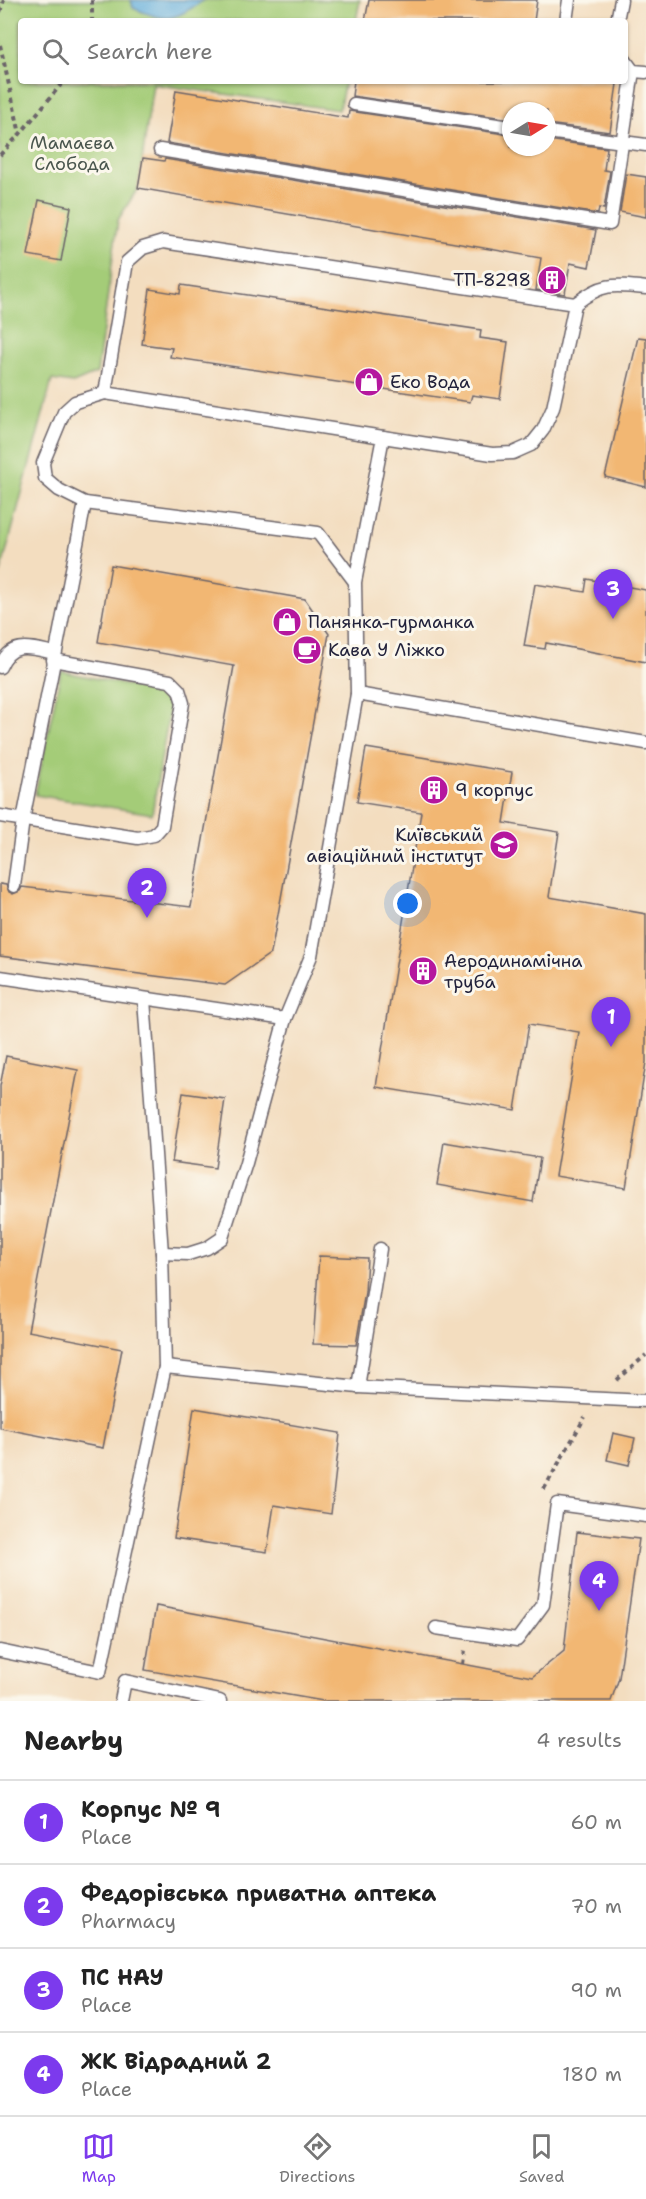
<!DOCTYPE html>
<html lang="en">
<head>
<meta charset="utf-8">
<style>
  body { margin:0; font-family:"Shantell Sans",sans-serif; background:#f6f6f6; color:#222 }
  .compass { position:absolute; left:502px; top:102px; width:54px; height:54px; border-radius:50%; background:#fff; box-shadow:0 2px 4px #0004; rotate:79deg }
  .you { position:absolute; left:408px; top:904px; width:21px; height:21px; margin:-15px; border:4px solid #fff; border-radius:50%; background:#1a73e8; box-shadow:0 0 0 9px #1a73e833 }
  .badge { display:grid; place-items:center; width:39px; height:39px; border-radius:50%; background:#7c3aed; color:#fff; font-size:20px; font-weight:700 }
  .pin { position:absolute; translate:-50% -50px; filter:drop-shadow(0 2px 3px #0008) }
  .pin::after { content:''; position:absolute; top:32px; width:21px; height:18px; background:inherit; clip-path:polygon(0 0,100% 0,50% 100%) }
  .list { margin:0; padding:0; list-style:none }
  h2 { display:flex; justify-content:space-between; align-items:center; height:78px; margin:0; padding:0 24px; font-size:26px }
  h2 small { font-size:20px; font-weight:400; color:#767676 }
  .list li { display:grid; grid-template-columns:39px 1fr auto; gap:18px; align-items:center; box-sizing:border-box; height:84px; padding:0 24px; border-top:2px solid #e0e0e0 }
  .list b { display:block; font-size:22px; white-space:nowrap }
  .list p { margin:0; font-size:20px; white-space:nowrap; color:#767676 }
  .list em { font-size:20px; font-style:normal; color:#767676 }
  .icon { flex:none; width:33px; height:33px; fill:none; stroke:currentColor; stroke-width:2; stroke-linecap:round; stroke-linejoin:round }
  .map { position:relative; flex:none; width:646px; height:1701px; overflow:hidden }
  .search { position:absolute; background:#fff; box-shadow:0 2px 4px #0004; left:18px; right:18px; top:18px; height:66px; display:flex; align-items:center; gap:15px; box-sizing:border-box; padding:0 21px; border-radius:6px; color:#767676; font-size:22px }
  .sheet { height:414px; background:#fff }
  nav { display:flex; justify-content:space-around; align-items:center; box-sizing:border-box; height:84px; border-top:2px solid #e0e0e0; background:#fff; font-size:16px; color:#767676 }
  nav a { display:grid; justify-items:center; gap:3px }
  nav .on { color:#7c3aed }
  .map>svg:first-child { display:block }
</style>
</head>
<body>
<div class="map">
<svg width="646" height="1701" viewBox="0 0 646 1701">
  <rect width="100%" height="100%" fill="#fbf7ec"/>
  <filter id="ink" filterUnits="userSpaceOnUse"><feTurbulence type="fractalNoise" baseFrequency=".0167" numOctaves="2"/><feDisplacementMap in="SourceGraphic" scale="12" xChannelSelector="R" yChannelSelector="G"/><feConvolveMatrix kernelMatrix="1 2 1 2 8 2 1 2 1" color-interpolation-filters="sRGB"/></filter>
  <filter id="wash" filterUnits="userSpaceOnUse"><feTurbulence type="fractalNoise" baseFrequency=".008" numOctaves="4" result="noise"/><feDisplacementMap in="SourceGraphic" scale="24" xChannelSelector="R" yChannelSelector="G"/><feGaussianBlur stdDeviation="1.35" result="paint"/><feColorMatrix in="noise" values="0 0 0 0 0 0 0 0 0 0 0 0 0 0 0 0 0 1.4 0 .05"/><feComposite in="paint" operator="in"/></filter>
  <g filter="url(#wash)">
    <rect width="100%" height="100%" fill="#f3ddbf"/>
    <g fill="#a4cc78" stroke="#63775a" stroke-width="1.5">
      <path d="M0,0h360l-4,21h-335v60h324l-6,29 -186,-26 -15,104 -20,32 -21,153 -24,10 -21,-3 -52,195z"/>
      <path d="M61,671l111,24 -20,119 -117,-19z"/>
    </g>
    <path fill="#64aedc" stroke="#43688c" stroke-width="1.5" d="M131,0h73c-32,21 -35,23 -71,8z"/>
    <g id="blocks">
      <g fill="#f2b773">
        <path d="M369,0h168l-3,21h-169z"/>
        <path d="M354,81h243l20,3 -7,48 -63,-8v-13h-36v8l-159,-23z"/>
        <path d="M176,90l172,28 1,-7 162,24v12h36v-7l60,8 -3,22 6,1 -6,38 -5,-1 -1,6 -431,-71z"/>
        <path d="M143,158l21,3 1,-2 431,71 -7,37 -19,-4 -5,31 -29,-4 5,-32 -403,-70z"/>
        <path d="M626,174l20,3v40l-26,-5z"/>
        <path d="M39,200l32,7 -10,54 -33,-6z"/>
        <path d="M181,285l300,45 -1,8 28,4 -8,57 -28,-4 -2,7 -300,-45 2,-9 -30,-4 8,-55 30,5z"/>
        <path d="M638,337l8,1v149l-41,-10z"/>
        <path d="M111,565l194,34 24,35 -58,319 -46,32 -225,-29v-72l6,1 3,7 4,2 7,-3 2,-4 169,20 43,-241 -136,-24z"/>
        <path d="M587,579l59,11v72l-100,-19 -1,6 -21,-3 11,-62 50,8z"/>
        <path d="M366,748l146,24 -8,51 55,9 -10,65 97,17v148l-20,126 -71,-12 24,-144 -50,-8 -14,86 -139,-23 45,-275 -64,-10z"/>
        <path d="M6,1056l72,14 -50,261 94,18 -19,99 -103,-20v-342z"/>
        <path d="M183,1093l42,6 -10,69 -43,-6z"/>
        <path d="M444,1142l96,16 -7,44 -96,-17z"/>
        <path d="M319,1256l48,2 -2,34 -9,53 -43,-1z"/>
        <path d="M194,1408l146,25 -9,81 -57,-9 -7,47 -93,-14z"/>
        <path d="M613,1433l22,5 -6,27 -22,-5z"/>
        <path d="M577,1532l62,7 -20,139 -8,23h-288l-178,-31 11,-64 376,71 32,-26z"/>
      </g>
    </g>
  </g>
  <g filter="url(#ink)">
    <use href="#blocks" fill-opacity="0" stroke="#6b6369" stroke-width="1.5"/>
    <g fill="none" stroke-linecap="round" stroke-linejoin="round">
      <g stroke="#6b6369" stroke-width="15">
        <g id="lane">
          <path d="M566,21l3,-21"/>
          <path d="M617,21l4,-21"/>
          <path d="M625,60l8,11 13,1"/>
          <path d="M354,104l157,23"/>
          <path d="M547,132l99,13"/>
          <path d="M160,150l450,74 23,-153"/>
          <path d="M575,304c27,-21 37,-20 71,-16"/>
          <path d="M105,393l22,-131 16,-14 20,-6 412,62 -22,104 -10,22 -12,15 -18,8 -21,1 -109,-17"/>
          <path d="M0,667c11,-27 31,-19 54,-14"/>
          <path d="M357,694l289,49"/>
          <path d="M0,816l138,22 16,-3 8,-9 21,-123 -4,-13 -9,-9 -117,-21"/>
          <path d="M14,886l9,-66 62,-317"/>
          <path d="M0,977l285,42"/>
          <path d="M162,1253l26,1 19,-6 15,-10 24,-75 39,-144 26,-63 46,-262 -2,-112 28,-145 -278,-44 -30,9 -11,10 -21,51 2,15 14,12 26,13 233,30 37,49"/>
          <path d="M165,1367l193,20 288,14"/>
          <path d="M358,1387l22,-138"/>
          <path d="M436,1628l81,12 26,-35 14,-101 89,12"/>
          <path d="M0,1651l100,21 65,-305 -3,-114 -18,-254"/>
          <path d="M121,1701l4,-20 95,20"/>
        </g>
      </g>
      <g stroke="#6b6369" stroke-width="4" stroke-dasharray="4.5 4.5" stroke-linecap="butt">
        <path d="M92,0v21"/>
        <path d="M0,12l4,-12"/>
        <path d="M0,45l20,89"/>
        <path d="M0,155l20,-21 44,-53"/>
        <path d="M617,1380l29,-25"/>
        <path d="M544,1489l41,-72"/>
        <path d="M463,1664l2,-14"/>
      </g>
      <use href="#lane" stroke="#fff" stroke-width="12"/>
    </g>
  </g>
  <defs>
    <g id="building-disc" transform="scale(1.5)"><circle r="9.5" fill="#b5179e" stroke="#fbf7ec"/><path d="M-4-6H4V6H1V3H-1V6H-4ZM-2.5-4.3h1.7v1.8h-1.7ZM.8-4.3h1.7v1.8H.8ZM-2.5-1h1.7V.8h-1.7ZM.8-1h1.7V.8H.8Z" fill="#fff"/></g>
    <g id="shop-disc" transform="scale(1.5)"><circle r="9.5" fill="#b5179e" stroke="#fbf7ec"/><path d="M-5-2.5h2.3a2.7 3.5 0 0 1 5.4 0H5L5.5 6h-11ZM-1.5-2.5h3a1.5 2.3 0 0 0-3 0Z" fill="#fff"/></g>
    <g id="cafe-disc" transform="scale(1.5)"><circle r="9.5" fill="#b5179e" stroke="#fbf7ec"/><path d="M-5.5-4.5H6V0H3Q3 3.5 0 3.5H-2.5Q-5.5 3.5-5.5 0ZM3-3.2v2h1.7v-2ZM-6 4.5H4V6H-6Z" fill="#fff"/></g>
    <g id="university-disc" transform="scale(1.5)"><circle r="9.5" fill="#b5179e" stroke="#fbf7ec"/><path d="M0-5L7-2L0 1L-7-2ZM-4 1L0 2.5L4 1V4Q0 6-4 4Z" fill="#fff"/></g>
  </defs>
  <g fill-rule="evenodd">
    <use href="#building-disc" x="552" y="280"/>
    <use href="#shop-disc" x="369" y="382"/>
    <use href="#shop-disc" x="287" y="622"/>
    <use href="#cafe-disc" x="307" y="650"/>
    <use href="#building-disc" x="434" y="790"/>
    <use href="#university-disc" x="504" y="845"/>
    <use href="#building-disc" x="423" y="971"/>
  </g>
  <g text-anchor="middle" stroke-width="6" stroke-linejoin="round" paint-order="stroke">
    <g font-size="18" fill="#49554d" stroke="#fbf7ec">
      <text x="72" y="149">Мамаєва<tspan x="72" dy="21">Слобода</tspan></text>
    </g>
    <g font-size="18" fill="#22223b" stroke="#fbf7ec" text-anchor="start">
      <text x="531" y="286" text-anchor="end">ТП-8298</text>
      <text x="390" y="388">Еко Вода</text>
      <text x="308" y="628">Панянка-гурманка</text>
      <text x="328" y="656">Кава У Ліжко</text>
      <text x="455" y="796">9 корпус</text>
      <text x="483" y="841" text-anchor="end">Київський<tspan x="483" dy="21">авіаційний інститут</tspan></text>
      <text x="444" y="967">Аеродинамічна<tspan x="444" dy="21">труба</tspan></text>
    </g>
  </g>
</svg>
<svg class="compass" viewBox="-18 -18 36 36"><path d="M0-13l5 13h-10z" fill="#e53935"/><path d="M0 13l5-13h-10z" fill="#767676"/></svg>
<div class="you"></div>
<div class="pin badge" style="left:611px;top:1047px">1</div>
<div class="pin badge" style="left:147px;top:918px">2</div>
<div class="pin badge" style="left:613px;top:619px">3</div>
<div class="pin badge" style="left:599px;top:1611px">4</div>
<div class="search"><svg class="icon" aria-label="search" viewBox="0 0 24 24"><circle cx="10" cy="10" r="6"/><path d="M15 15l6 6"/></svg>Search here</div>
</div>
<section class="sheet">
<h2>Nearby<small>4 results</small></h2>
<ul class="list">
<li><span class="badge">1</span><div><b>Корпус № 9</b><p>Place</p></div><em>60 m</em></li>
<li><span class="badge">2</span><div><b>Федорівська приватна аптека</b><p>Pharmacy</p></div><em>70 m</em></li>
<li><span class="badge">3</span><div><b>ПС НАУ</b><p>Place</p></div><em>90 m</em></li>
<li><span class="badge">4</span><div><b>ЖК Відрадний 2</b><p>Place</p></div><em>180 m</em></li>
</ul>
</section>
<nav>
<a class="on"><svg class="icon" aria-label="map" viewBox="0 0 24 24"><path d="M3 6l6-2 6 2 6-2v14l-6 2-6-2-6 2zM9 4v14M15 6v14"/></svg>Map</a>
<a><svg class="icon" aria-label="directions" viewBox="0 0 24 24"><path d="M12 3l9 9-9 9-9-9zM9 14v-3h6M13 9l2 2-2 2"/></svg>Directions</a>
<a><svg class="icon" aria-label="saved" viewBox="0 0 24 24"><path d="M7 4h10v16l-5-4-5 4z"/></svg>Saved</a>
</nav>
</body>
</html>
